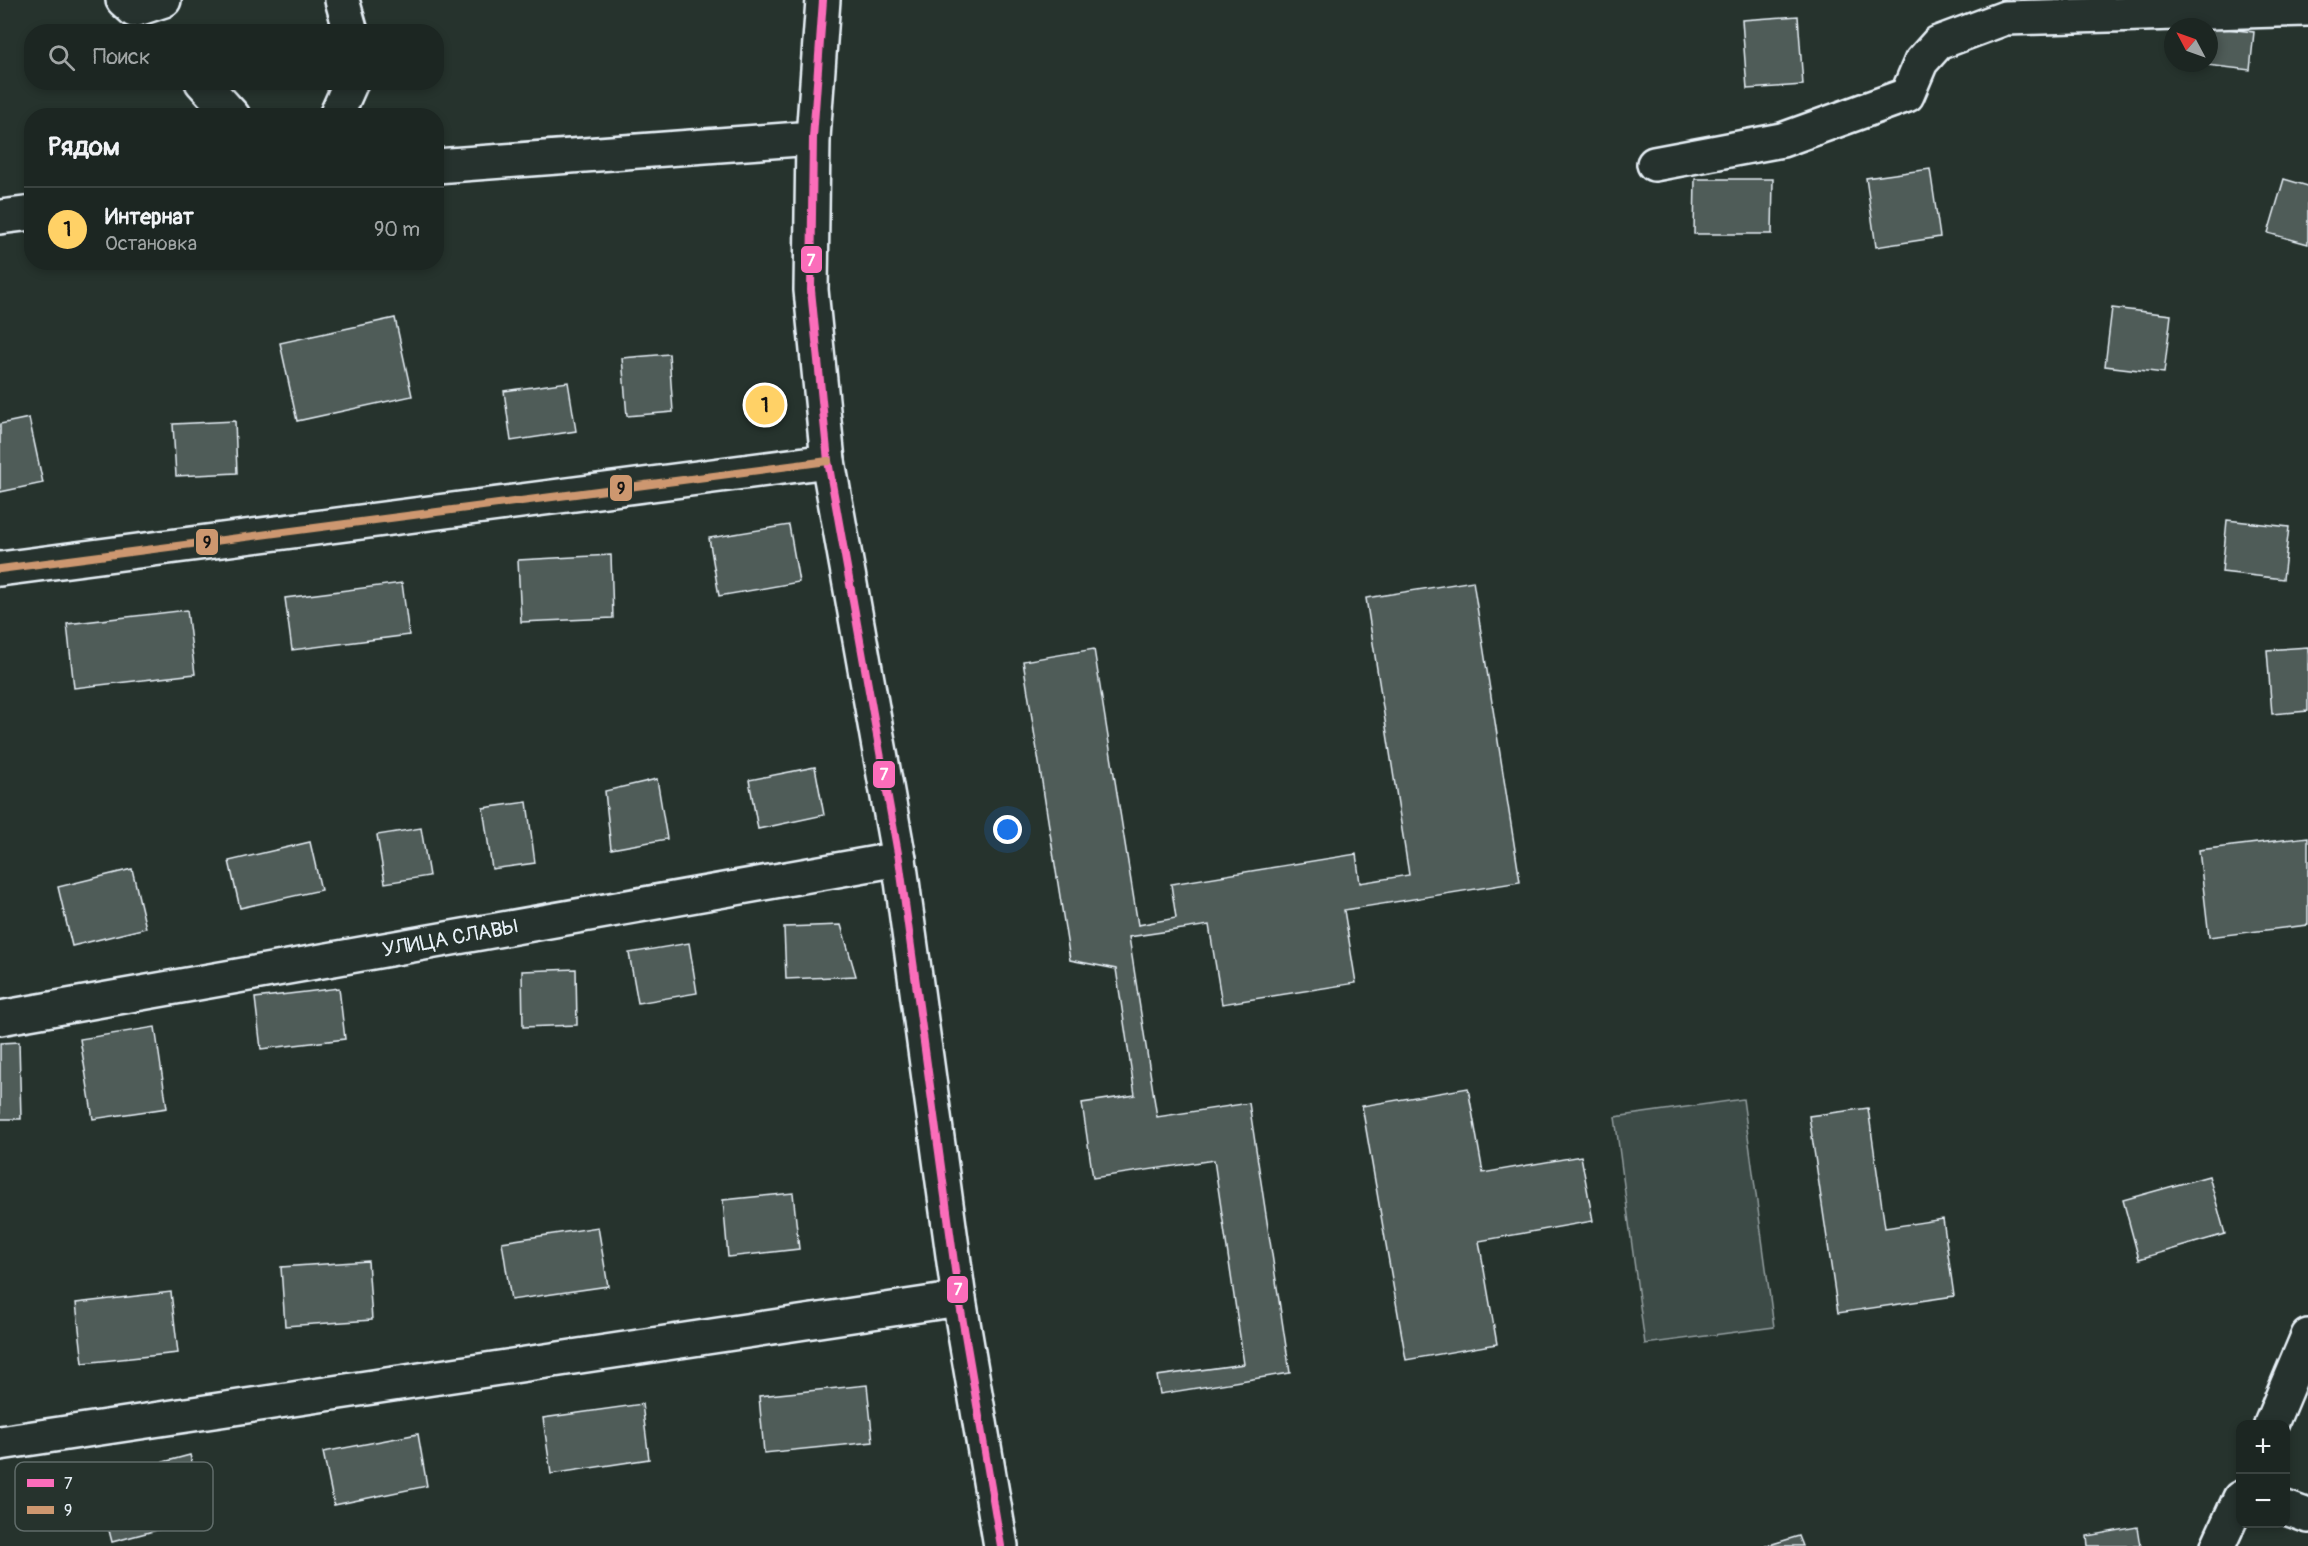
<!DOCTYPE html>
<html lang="ru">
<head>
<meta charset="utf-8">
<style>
  body { margin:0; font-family:Pangolin,sans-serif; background:#29322f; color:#f1f3f6 }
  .controls { position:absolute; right:18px; bottom:18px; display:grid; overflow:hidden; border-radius:12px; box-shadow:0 3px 9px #0003 }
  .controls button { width:54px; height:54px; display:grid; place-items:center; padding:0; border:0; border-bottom:2px solid #3a4340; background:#1c2622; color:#f1f3f6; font:30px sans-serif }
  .compass { position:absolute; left:2164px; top:18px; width:54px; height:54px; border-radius:50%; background:#1c2622; box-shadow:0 3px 9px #0003; rotate:311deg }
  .you { position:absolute; left:1008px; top:830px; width:21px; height:21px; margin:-15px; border:4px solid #fff; border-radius:50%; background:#1a73e8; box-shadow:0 0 0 9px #1a73e833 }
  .badge { display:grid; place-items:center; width:39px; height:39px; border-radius:50%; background:#ffd166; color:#111; font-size:20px; font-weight:700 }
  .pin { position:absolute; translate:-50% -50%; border:3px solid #fff; box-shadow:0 2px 6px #0006 }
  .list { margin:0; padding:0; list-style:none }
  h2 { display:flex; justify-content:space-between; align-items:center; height:78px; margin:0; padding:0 24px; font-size:26px }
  h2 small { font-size:20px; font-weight:400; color:#a0a5a5 }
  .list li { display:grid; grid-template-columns:39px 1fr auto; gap:18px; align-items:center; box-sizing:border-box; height:84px; padding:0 24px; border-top:2px solid #3a4340 }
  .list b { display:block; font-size:22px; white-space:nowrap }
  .list p { margin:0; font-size:20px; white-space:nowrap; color:#a0a5a5 }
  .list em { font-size:20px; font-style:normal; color:#a0a5a5 }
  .icon { flex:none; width:33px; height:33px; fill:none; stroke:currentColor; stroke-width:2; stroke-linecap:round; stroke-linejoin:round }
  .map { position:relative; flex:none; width:2308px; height:1546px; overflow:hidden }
  .search { position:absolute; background:#1c2622; box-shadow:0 3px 9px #0003; left:24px; top:24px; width:420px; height:66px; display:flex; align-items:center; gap:15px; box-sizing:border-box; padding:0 21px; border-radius:24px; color:#a0a5a5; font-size:22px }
  .panel { position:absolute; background:#1c2622; box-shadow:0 3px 9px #0003; left:24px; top:108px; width:420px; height:162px; border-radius:24px }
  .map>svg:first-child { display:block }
</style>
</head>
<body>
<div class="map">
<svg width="2308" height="1546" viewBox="0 0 2308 1546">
  <rect width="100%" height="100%" fill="#26332d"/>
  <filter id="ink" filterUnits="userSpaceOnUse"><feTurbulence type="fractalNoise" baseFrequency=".0167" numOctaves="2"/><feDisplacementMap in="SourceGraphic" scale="12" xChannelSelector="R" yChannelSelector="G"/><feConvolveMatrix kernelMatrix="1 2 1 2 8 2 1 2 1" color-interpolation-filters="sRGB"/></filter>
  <g filter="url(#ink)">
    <path fill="#3e4b47" stroke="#939ea0" stroke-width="1.5" d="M1743,1099l31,228 -129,17 -30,-227z"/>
    <g fill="#505c59" stroke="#e8f1f8" stroke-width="1.5">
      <path d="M1798,16l5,69 -56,4 -5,-69z"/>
      <path d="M2192,25l62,7 -4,38 -61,-7h20v-36z"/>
      <path d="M1930,169l10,68 -64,10 -10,-69z"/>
      <path d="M1695,179h78l-1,55h-78z"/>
      <path d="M2284,179l24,7v58l-40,-11z"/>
      <path d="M2112,308l59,7 -7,58 -59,-7z"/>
      <path d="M395,318l17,78 -115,25 -17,-78z"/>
      <path d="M669,354l4,58 -46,4 -5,-58z"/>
      <path d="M568,382l8,49 -65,10 -7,-50z"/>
      <path d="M29,418l14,65 -43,9v-68z"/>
      <path d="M235,421l2,52 -61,3 -3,-52z"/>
      <path d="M2227,520l62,7 -6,52 -61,-7z"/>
      <path d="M789,525l10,57 -80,14 -10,-58z"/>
      <path d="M611,555l2,63 -92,4 -3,-62z"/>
      <path d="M1473,581l47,301 -176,28 12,73 -134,21 -13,-79 -80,12 28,180 92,-14 41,270 -130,21 -3,-18 87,-12 -30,-204 -121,18 -11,-75 53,-8 -19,-126 -46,-9 -47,-299 71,-12 44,276 38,-7 -5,-34 185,-30 4,29 49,-8 -43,-277z"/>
      <path d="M402,583l7,52 -117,15 -7,-52z"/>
      <path d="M187,610l8,64 -121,14 -7,-64z"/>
      <path d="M2308,647v64l-36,3 -5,-64z"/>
      <path d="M815,767l9,48 -66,14 -9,-49z"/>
      <path d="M657,779l10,60 -56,10 -6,-58z"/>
      <path d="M527,802l8,61 -43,6 -9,-61z"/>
      <path d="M421,828l8,48 -44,7 -8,-48z"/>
      <path d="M2308,837v88l-99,12 -10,-87z"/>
      <path d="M310,842l11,48 -81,18 -11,-47z"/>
      <path d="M132,869l14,59 -74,18 -14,-59z"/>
      <path d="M841,925l15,51 -70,3 -2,-52z"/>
      <path d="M689,943l8,50 -59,10 -9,-50z"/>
      <path d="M576,969l1,56 -54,2 -1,-56z"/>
      <path d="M339,988l6,51 -84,10 -6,-51z"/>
      <path d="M155,1027l12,81 -74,11 -13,-80z"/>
      <path d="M19,1042l2,77h-21v-76z"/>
      <path d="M1468,1088l15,85 98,-17 12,65 -114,20 18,103 -91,16 -44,-254z"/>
      <path d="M1868,1108l17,120 58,-9 11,77 -116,17 -29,-197z"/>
      <path d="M2209,1176l16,58 -86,25 -16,-59z"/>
      <path d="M793,1193l6,56 -71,8 -5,-57z"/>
      <path d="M598,1227l10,59 -97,14 -9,-58z"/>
      <path d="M368,1261l4,59 -87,6 -4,-59z"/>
      <path d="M171,1292l7,61 -95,10 -7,-60z"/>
      <path d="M867,1385l6,57 -109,11 -5,-57z"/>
      <path d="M642,1404l7,55 -98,15 -8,-56z"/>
      <path d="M418,1434l9,52 -93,19 -11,-53z"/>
      <path d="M190,1455l16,62 -94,25 -16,-62z"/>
      <path d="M2137,1527l3,19h-52l-1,-10z"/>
      <path d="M1799,1536l4,10h-37z"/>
    </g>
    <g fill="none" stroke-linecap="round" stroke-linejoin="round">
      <g stroke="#e8f1f8" stroke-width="38">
        <g id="minor">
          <path d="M123,0l11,10 30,-10"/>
          <path d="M342,0l9,32"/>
          <path d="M823,0l-10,138 -2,152 17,171 71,398 60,440 42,247"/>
          <path d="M202,82l31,34"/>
          <path d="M336,116l15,-34"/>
          <path d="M1654,164l128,-24 125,-45 14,-33 17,-19 67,-25 303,-9"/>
          <path d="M436,166l377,-28"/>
          <path d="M0,217l32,-4"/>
          <path d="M0,569l828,-108"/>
          <path d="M0,1018l899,-159"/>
          <path d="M2271,1424l37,-88"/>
          <path d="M0,1443l959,-144"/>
          <path d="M2286,1508l22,8"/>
          <path d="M2218,1546l22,-48"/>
        </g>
      </g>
      <use href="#minor" stroke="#26332d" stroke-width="33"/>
      <g stroke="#26332d" stroke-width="12">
        <path id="bus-1" d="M823,0l-10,138 -2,152 17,171 71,398 60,440 42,247"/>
      </g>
      <g stroke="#26332d" stroke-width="12">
        <path id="bus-2" d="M0,569l828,-108"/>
      </g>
      <use href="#bus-1" stroke="#fb6dba" stroke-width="8"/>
      <use href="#bus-2" stroke="#cd976f" stroke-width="8"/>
    </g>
  </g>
  <g text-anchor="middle" stroke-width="4.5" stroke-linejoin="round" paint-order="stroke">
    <g font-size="21" fill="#e8f1f8" stroke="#26332d">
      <text transform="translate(450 938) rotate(-10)" y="7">УЛИЦА СЛАВЫ</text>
    </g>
  </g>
  <rect x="15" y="1462" width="198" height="69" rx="9" fill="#26332d" stroke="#606c6a" stroke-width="1.5"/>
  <rect x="27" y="1479" width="27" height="8" fill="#fb6dba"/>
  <rect x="27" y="1506" width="27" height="8" fill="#cd976f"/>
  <g font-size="16" fill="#e8f1f8">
    <text x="64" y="1489">7</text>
    <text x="64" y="1516">9</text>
  </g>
  <g stroke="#26332d" stroke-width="2">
    <rect x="800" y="245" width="23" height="29" rx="6" fill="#fb6dba"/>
    <rect x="609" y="474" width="24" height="28" rx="6" fill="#cd976f"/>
    <rect x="195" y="528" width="24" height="28" rx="6" fill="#cd976f"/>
    <rect x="872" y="760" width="24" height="29" rx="6" fill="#fb6dba"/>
    <rect x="946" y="1275" width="23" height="29" rx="6" fill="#fb6dba"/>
  </g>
  <g font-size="16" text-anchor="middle" font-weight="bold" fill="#fff">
    <text x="811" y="266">7</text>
    <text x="884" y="780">7</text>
    <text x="958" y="1295">7</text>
  </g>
  <g font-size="16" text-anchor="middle" font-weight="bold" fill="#111">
    <text x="621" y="494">9</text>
    <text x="207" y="548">9</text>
  </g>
</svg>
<div class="controls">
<button>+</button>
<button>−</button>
</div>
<svg class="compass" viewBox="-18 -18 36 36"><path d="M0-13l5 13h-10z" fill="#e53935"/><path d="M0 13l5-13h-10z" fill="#a0a5a5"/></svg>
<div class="you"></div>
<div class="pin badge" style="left:765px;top:405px">1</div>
<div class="search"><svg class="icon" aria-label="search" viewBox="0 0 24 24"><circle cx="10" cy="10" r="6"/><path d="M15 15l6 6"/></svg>Поиск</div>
<section class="panel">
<h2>Рядом<small></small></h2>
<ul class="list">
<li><span class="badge">1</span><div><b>Интернат</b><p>Остановка</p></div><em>90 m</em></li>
</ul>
</section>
</div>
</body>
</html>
